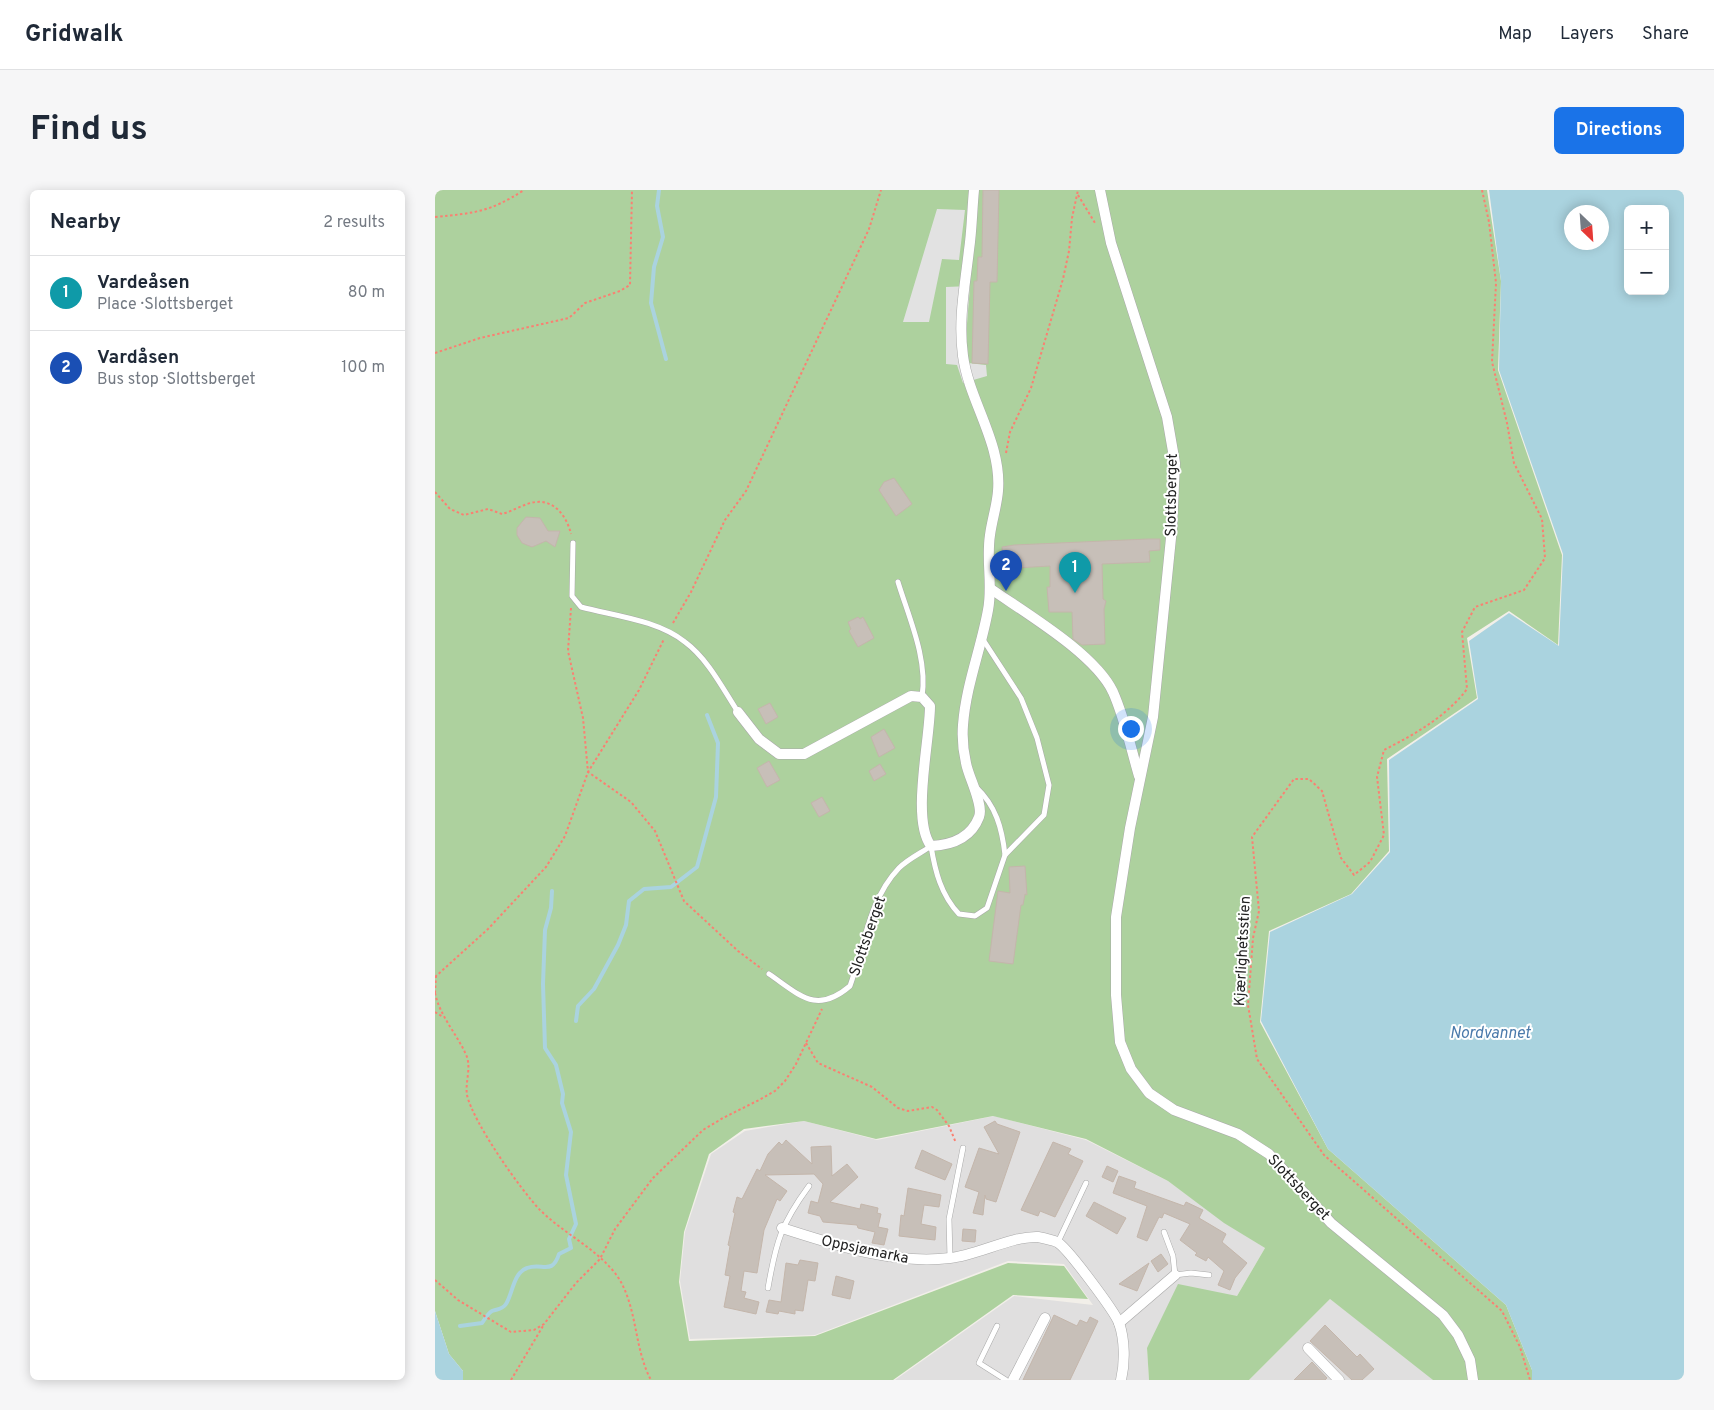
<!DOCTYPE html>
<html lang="en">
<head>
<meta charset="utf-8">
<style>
  body { margin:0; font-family:Overpass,sans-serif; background:#f6f6f7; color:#1f2937 }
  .controls { position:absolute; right:15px; top:15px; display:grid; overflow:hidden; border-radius:8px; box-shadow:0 2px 12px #0003 }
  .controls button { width:45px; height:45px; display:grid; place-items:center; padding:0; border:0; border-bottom:1px solid #e0e1e3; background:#fff; color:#1f2937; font:25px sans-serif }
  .compass { position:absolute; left:1129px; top:15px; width:45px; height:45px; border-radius:50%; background:#fff; box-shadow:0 2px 12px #0003; rotate:155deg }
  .you { position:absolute; left:695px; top:538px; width:18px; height:18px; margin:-12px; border:4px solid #fff; border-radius:50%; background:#1a73e8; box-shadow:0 0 0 8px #1a73e833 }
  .badge { display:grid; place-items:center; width:32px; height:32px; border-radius:50%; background:#1a73e8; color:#fff; font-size:16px; font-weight:700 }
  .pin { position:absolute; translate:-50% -41px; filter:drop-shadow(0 1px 2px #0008) }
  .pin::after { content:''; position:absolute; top:26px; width:18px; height:15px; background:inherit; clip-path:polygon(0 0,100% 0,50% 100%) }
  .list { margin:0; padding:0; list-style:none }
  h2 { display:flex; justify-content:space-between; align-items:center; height:65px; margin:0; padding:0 20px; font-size:21px }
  h2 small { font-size:16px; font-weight:400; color:#747a83 }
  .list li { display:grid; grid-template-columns:32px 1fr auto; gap:15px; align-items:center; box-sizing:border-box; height:75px; padding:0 20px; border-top:1px solid #e0e1e3 }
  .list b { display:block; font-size:19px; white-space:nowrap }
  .list p { margin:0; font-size:16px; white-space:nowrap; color:#747a83 }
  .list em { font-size:16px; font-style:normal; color:#747a83 }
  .map { position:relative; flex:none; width:1249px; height:1190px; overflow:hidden; border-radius:8px }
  header { display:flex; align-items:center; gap:30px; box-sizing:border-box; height:70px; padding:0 25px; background:#fff; border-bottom:1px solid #e0e1e3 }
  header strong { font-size:24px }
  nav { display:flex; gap:28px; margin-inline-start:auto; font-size:18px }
  .intro { display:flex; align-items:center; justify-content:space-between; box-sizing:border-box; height:120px; padding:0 30px }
  h1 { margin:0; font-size:35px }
  .button { padding:12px 22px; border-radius:8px; background:#1a73e8; color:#fff; font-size:18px; font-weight:700 }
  main { display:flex; gap:30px; padding:0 30px }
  aside { flex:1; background:#fff; border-radius:8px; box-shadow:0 2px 12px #0003 }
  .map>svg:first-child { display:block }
</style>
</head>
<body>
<header>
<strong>Gridwalk</strong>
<nav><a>Map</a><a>Layers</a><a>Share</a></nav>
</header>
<div class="intro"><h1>Find us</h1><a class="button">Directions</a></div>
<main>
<aside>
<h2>Nearby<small>2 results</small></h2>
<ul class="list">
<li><span class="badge" style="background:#0f9aa8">1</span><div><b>Vardeåsen</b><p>Place · Slottsberget</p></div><em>80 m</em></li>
<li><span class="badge" style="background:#1a4fb4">2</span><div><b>Vardåsen</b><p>Bus stop · Slottsberget</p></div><em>100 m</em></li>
</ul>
</aside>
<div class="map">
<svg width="1249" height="1190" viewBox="0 0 1249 1190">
  <rect width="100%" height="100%" fill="#f2efe9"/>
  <g fill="#e0dfdf">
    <path d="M559,926l92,24 82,41 56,41 41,26 -28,48 -90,52 2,32h-254l119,-84 79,9 -29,-41 -56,-3 -193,74 -125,4 -10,-58 5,-49 26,-78 34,-23 59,-10 73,19z"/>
    <path d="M895,1109l98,75 5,6h-184z"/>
  </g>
  <path fill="#add19e" d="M0,0h1052l14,91 -3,89 64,185 -4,90 -49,-34 -42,27 10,60 -90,61 2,92 -38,43 -82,37 -9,91 68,127 178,156 26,65v10h-99l-103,-81 -81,81h-100l-2,-32 31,-64 59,12 28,-48 -41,-25 -56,-42 -82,-42 -93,-23 -117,23 -72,-18 -60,8 -35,25 -25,78 -5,50 10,59 126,-5 193,-73 56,3 24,33 -75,-4 -120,85h-430v-9l-14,-17 -14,-43z"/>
  <g fill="#e2e2e2">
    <path d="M502,19l28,1 -6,50 -17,-1 -13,63h-26z"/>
    <path d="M535,96l-4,50 2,27 18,2 1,11 -24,7 -6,-18 -11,-1v-77z"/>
  </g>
  <g fill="#aad3df" fill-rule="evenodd">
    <path d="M1054,0h195v1190h-152v-10l-26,-65 -178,-156 -67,-128 9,-89 82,-38 38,-42 -1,-92 89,-61 -9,-58 40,-28 50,33 4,-92 -64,-184 2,-89zM1193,19h37v82h-37zM1136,22h30v30h-30z"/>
    <path d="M0,1121l14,43 14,17v9h-28z"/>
  </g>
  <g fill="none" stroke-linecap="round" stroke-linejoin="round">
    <g stroke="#aad3df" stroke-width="4">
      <path d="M224,0l-2,16 6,31 -9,30 -3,36 15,56"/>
      <path d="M141,831l2,-15 16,-17 24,-44 8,-20 3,-24 15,-12 27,-2 26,-20 19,-70 2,-54 -11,-28"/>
      <path d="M25,1136l22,-3c3,-4 6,-10 10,-12 5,-2 10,-1 14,-7 7,-11 7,-31 21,-36 15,-6 25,8 32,-14l12,-6 -2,-9 7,-15 -10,-49 5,-43 -9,-29 1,-9 -7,-29 -11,-17 -2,-64 2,-54 6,-22 1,-17"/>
    </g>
  </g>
  <g fill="#c7bfb8" stroke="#c4b6ab">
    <path d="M548,0h16l-2,92h-7l-2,82 -16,-1 2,-82h3l1,-24h4z"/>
    <path d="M459,288l18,26 -16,12 -17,-26 5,-8z"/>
    <path d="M91,327l14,1 8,13h12l-5,16 -9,-6 -14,6 -10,-4 -5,-8v-7z"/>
    <path d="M713,349h12v11l-11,1 1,11 -48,2 1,35 3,2 -2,8 1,35 -23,1 -9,-6 -1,-27h-23l-2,-25h3v-21l-35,2 -1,-12 -11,1 -1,-10 12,-2z"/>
    <path d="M423,427l2,2 3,-2 11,21 -16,9 -9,-16 2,-2 -3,-7z"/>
    <path d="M335,513l8,14 -12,7 -8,-15z"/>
    <path d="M449,539l11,19 -16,9 -8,-20z"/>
    <path d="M334,571l11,19 -13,7 -10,-19z"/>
    <path d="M445,574l6,10 -12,7 -5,-10z"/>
    <path d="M387,607l8,14 -11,6 -8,-14z"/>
    <path d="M590,676l2,29 -2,-1 -2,11h-2l-8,59 -24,-3 9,-70 12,2 -1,-26z"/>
    <path d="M560,931l2,3 23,8 -24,70 -10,-3 -1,-4 -2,20 -10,-2 6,-21 -14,-5 14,-39 20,6 -15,-27z"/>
    <path d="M351,950l26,24 -1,-17 20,-1 1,30 15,-12 11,13 -28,25 30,7 1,-5 17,4 -1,5 4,1 -3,13 10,2 -4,16 -12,-2 3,-11 -17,-4 -1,-3 -34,-3 -3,-6 -12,-3 3,-12 7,2 5,-19 -9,-10 -49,1 22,16 -7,10 -3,-2 -13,31 -7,43 -13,-2 -3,20 5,1 -2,6 15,4 -3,12 -32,-7 6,-31 -5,-1 5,-29 -2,-1 7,-32 -2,-1 4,-15 5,2 15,-30 3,2 8,-17 11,-12 3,3z"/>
    <path d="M618,952l18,7 -3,5 15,7 -28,56 -15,-6 -2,5 -17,-6z"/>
    <path d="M487,960l30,14 -7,16 -30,-12z"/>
    <path d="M672,976l11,5 -5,11 -11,-5z"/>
    <path d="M684,986l17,6 -2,6 50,18 2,-4 17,8 -4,8 27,16 -4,8 25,21 -12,15 -5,12 -12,-5 6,-14 -16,-14 -2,4 -11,-6 2,-2 -17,-13 10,-16 -26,-11 -2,5 -3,-1 -12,24 -10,-4 10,-31 -34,-13z"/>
    <path d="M473,998l33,7 -2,12 -15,-2 -3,19 15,3 -1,13 -36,-4 2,-21 3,1z"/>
    <path d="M659,1012l32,16 -9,16 -31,-18z"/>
    <path d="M528,1039l13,1 -1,12 -13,-1z"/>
    <path d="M726,1064l7,10 -10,8 -7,-11z"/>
    <path d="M365,1070l18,3 -3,18 -7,-1 -5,31 -8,-1v4l-16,-3 -1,3 -12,-2 3,-12 12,2 5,-39 12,2z"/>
    <path d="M714,1073l-12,28 -18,-7z"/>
    <path d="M401,1086l18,5 -4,18 -18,-4z"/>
    <path d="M619,1125l23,11 3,-6 7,3 3,-6 8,4 -28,59h-47z"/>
    <path d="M890,1135l32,32 3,-3 14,15 -12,11h-10l-42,-39z"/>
    <path d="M877,1172l15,16 -2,2h-31z"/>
  </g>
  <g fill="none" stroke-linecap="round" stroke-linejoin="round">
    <g stroke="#a9a9a9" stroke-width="6">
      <g id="service">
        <path d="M138,353l-1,53 9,11c34,9 76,13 104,35 23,17 38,47 53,70"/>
        <path d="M463,392c11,36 30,77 24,115"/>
        <path d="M541,597c20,19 26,41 29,68"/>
        <path d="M334,784c31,21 47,41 81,12 14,-39 19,-87 49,-118 9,-9 22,-15 32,-22 4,25 10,49 28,68l16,2 12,-8 18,-53 39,-40 5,-30 -12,-47 -16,-40 -39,-60"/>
        <path d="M729,1042l9,24 2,19 16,-2 18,2"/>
        <path d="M623,1052l28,-59"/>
        <path d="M515,1068l-1,-39 14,-71"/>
        <path d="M333,1098c8,-46 13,-64 41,-102"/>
        <path d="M562,1136l-18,37 27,17"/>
      </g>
    </g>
    <g stroke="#a9a9a9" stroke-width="11">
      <g id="minor">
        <path d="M665,0l11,53 56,174 8,46 -3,65 -19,189 -23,111 -14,89v78l4,47 11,27 18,24 25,17 64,24 31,20 62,69 112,92 15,20 12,25 3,20"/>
        <path d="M556,399c36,25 104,65 122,103 12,27 18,57 26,84"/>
        <path d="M303,522l21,27 20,15h25l107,-58 11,1 8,9c0,34 -19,114 1,140 21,-1 40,-8 48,-29 5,-12 -11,-41 -13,-54 -3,-13 -4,-25 -3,-38 3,-40 18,-76 25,-115 5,-25 -2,-49 2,-75 2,-15 7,-30 8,-44 4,-48 -29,-90 -35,-135 -5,-37 2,-70 6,-106 3,-20 3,-40 5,-60"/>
        <path d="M347,1038c53,17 112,37 168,30 28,-3 61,-22 88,-21 5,1 14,3 19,5 10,5 58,70 62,81 6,17 6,40 2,57"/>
        <path d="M684,1133l56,-48"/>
        <path d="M873,1158l31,32"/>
        <path d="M578,1190l32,-62"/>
      </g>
    </g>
    <g stroke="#fa8072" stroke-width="2" stroke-dasharray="2.5 2.5" stroke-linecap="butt">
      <path d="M1047,0l7,32 7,61 -4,79 15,61 7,40 28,56 3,39 -21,32 -49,17 -13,25 5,57c-21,28 -52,45 -83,61l-7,27 7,58 -14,27 -16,13 -13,-17 -19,-67 -13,-12h-15l-42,58 7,74 -6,27 -5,67 9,54 67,96 178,156 18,36 10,33"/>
      <path d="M643,5l17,28"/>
      <path d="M0,27c40,-4 55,-5 89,-27"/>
      <path d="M0,163l45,-15 89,-20 16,-15 35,-12 10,-6 2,-95"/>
      <path d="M571,263l4,-21 21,-44 32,-109 6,-28 3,-33 6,-28"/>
      <path d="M0,302l15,17 14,6 24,-6 14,5c11,-3 23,-11 34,-12 19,-2 31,15 35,32"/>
      <path d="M136,418l-3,43 15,67 5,54 43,30 24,29 29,70 54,50 24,18"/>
      <path d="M238,433l18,-31 34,-72 21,-29 123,-262 12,-39"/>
      <path d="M0,787l53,-48 58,-62 19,-31 23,-64 51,-82 25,-51"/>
      <path d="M0,803c5,24 23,42 32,64 4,12 -2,26 0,38 6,27 53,94 73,115 23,23 54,37 75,63 23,30 18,74 36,107"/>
      <path d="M0,803l1,-17"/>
      <path d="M0,822l8,5"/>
      <path d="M371,853l12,20 54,24 26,21 10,3 24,-4 5,3 12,16 7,17"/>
      <path d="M0,1090l23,20 53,32 23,-2 10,-6 32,-41 24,-24 15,-30 38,-51 50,-48 20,-12 36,-18 16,-9 10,-10 11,-17 26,-55"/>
      <path d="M76,1190l32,-54"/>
    </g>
    <use href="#service" stroke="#fff" stroke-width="5"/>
    <use href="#minor" stroke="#fff" stroke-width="10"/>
  </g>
  <g text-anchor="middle" stroke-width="4" stroke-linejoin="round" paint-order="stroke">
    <g font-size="15" fill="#222" stroke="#fff">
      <text transform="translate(736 305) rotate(-89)" y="5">Slottsberget</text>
      <text transform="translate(432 746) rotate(-71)" y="5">Slottsberget</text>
      <text transform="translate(807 761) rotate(-87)" y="5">Kjærlighetsstien</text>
      <text transform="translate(864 997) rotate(47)" y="5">Slottsberget</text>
      <text transform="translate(430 1059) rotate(12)" y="5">Oppsjømarka</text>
    </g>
    <g font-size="16" font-style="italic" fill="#4a7aab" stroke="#fff">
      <text x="1055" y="848">Nordvannet</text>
    </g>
  </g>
</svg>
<div class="controls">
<button>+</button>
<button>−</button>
</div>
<svg class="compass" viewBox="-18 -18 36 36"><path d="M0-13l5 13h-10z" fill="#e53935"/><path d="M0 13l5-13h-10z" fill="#747a83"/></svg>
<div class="you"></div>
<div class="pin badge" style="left:640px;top:403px;background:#0f9aa8">1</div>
<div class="pin badge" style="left:571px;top:401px;background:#1a4fb4">2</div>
</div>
</main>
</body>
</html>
